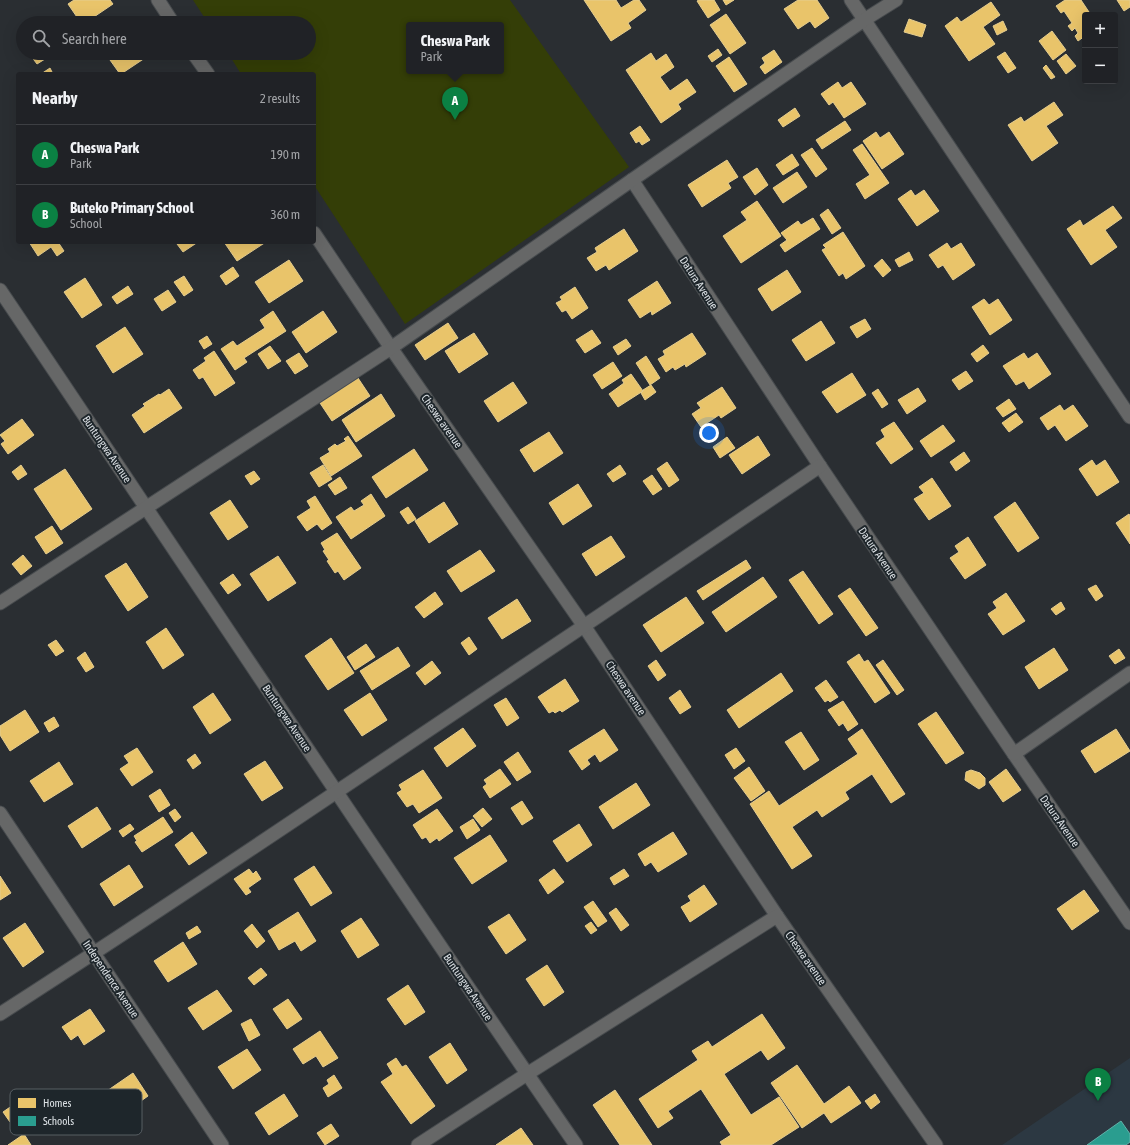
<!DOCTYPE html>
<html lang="en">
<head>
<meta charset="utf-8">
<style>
  body { margin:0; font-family:"Asap Condensed",sans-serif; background:#2d2f32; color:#f1f3f6 }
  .controls { position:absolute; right:12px; top:12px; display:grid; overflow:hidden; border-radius:4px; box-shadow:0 4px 16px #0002 }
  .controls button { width:36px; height:36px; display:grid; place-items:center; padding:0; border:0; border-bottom:1px solid #3d3f43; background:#202226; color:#f1f3f6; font:20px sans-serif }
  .you { position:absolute; left:709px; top:433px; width:14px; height:14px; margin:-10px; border:3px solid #fff; border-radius:50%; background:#1a73e8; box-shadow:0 0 0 6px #1a73e833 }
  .badge { display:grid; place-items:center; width:26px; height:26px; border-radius:50%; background:#0b8043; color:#fff; font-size:13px; font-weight:700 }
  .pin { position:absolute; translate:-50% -33px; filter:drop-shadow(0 1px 2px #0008) }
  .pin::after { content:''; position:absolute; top:21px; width:14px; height:12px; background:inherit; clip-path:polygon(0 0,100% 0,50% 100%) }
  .popup { position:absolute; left:406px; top:22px; width:98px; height:52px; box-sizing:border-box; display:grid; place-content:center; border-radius:4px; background:#202226; filter:drop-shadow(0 1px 3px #0005); font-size:13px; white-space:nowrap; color:#a2a4a7 }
  .popup b { font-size:15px; color:#f1f3f6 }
  .popup::after { content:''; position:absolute; left:50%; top:100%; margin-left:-8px; border:8px solid transparent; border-top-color:#202226 }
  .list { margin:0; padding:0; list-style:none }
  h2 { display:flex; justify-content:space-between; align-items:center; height:52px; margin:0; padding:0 16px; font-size:17px }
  h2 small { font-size:13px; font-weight:400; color:#a2a4a7 }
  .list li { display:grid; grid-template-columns:26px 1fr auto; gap:12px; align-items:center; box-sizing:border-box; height:60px; padding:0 16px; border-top:1px solid #3d3f43 }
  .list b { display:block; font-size:15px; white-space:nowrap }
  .list p { margin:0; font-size:13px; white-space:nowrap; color:#a2a4a7 }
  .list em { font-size:13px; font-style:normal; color:#a2a4a7 }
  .icon { flex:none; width:22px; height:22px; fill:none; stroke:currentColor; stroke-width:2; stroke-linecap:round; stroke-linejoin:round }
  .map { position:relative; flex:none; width:1130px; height:1145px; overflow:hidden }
  .search { position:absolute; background:#202226; box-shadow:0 4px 16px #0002; left:16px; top:16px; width:300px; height:44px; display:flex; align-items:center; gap:10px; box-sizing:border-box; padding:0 14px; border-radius:22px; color:#a2a4a7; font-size:15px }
  .panel { position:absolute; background:#202226; box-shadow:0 4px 16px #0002; left:16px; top:72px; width:300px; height:172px; border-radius:4px }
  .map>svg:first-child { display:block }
</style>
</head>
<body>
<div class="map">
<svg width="1130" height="1145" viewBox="0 0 1130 1145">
  <rect width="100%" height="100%" fill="#2a2e32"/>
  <path fill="#2c3842" d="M1130,1058v87h-128z"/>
  <path fill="#343e07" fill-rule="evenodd" d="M193,0h317l119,167 -224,157 -91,-139v-111h-73l-13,-21h81v-30h-101zM409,25h92v46h-92z"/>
  <g fill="#e9c46a" stroke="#e5cd8f">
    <path d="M74,0h36l3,4 -28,19h-4l-13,-19z"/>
    <path d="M584,0h32l5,8 13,-8h5l7,10 -18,13 3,5 -20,13z"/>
    <path d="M699,0h15l6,10 -12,8 -11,-17z"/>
    <path d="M723,0h11l-8,5z"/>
    <path d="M798,0h19l12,18 -14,10 -5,-7 -12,8 -14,-20z"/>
    <path d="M1065,0h16l10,15h-6v21l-7,5 -3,-5 3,-3 -3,-5 -3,3 -4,-5 4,-3 -8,-12 -3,2 -5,-7z"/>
    <path d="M1117,0h13v7l-6,4z"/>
    <path d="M991,2l9,13 -17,12 12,17 -26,17 -24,-35 12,-9 4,5z"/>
    <path d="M726,14l20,29 -16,11 -20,-29z"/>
    <path d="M909,19l17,6 -4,12 -18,-5z"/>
    <path d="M1003,21l4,9 -10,5 -4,-9z"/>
    <path d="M1052,31l14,19 -13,10 -14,-19z"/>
    <path d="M718,49l4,6 -10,7 -4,-6z"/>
    <path d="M774,50l8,12 -17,12 -5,-7 5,-4 -3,-5z"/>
    <path d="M1005,52l11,16 -8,5 -11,-16z"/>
    <path d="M37,53h4l4,6 -8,5 -6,-8z"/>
    <path d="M105,53h45l1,1 -30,20h-1z"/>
    <path d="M651,53l5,8 10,-7 8,13 -14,10 10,14 17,-12 9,13 -18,12 3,5 -20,14 -35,-53z"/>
    <path d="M1066,54l10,12 -10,8 -9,-13z"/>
    <path d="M729,57l18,27 -13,8 -18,-26z"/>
    <path d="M1046,65l9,12 -4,2 -8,-11z"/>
    <path d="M50,68l3,6h-12z"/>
    <path d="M838,82l4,6 9,-6 15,22 -22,14 -11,-16 -4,3 -8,-11z"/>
    <path d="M1054,102l9,13 -17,11 12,17 -26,18 -24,-36 13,-8 3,5z"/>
    <path d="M795,108l5,8 -17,11 -5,-7z"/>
    <path d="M845,121l6,9 -29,19 -6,-9z"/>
    <path d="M640,126l10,14 -8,5 -3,-4 -3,2 -6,-10z"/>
    <path d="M876,132l4,6 9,-6 15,22 -22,15 -19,-28z"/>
    <path d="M862,144l27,39 -24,16 -9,-15 14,-9 -17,-25z"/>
    <path d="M812,148l15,21 -11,8 -15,-22z"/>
    <path d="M792,154l7,11 -16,10 -7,-10z"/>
    <path d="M727,160l11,17 -10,6 3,5 -29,19 -14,-22z"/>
    <path d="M757,168l11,17 -13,10 -12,-18z"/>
    <path d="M797,172l10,15 -24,16 -10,-15z"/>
    <path d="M911,190l4,6 9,-6 15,21 -22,15 -19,-27z"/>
    <path d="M757,201l24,35 -40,27 -18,-27 24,-16 -6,-8z"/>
    <path d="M1113,206l9,12 -17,12 12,17 -26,18 -24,-36 13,-9 3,6z"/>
    <path d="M828,209l13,19 -9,6 -12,-19z"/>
    <path d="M813,218l7,11 -35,23 -5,-7 7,-5 -6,-7 17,-12 3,4z"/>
    <path d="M624,229l14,22 -29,19 -3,-5 -10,6 -9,-13 10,-6 -2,-4z"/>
    <path d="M843,232l22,34 -19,13 -3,-6 -4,3 -17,-26 4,-2 -3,-3z"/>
    <path d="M29,242h29l6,9 -7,5 -6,-9 -13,9z"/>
    <path d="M180,242h18l-15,10 -6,-8z"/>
    <path d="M224,242h42l-29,19z"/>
    <path d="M947,243l4,6 10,-6 14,22 -22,15 -10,-15 -5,3 -9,-13z"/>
    <path d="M909,252l4,8 -14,7 -4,-7z"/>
    <path d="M882,259l9,11 -8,7 -9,-11z"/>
    <path d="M289,260l14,21 -34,22 -14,-21z"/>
    <path d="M233,267l6,9 -13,9 -6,-9z"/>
    <path d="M787,270l14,22 -29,19 -14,-22z"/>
    <path d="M184,276l9,14 -9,6 -10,-14z"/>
    <path d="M85,278l17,27 -20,13 -18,-26z"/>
    <path d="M657,281l14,22 -19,12 -1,-4 -11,7 -12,-18z"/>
    <path d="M128,286l5,8 -16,10 -5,-7z"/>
    <path d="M575,287l13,21 -16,11 -6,-9 -4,2 -6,-9 6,-3 -2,-3z"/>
    <path d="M168,290l8,12 -14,9 -8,-12z"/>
    <path d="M984,299l5,6 9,-6 14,21 -22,15 -18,-28z"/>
    <path d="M273,311l13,20 -42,27 3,4 -12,8 -14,-21 12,-8 4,5 28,-18 -5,-8z"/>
    <path d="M323,311l14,21 -31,21 -14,-21z"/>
    <path d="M865,319l6,10 -14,9 -7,-11z"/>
    <path d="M821,321l14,22 -29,18 -14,-21z"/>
    <path d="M448,323l10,15 -33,22 -10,-15z"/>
    <path d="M125,327l18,27 -30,19 -17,-27z"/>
    <path d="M592,330l9,13 -16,10 -9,-13z"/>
    <path d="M474,333l14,21 -29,19 -14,-22z"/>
    <path d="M692,333l14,21 -20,13 -1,-3 -10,6 -2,-3 -7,5 -8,-13 7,-4 -2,-4z"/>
    <path d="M207,336l5,8 -8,5 -5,-8z"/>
    <path d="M626,339l5,7 -13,9 -5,-8z"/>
    <path d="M983,345l6,8 -12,9 -6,-8z"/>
    <path d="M270,346l11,15 -13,8 -10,-15z"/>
    <path d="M214,351l21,32 -20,13 -12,-19 -4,2 -6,-9 13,-9 -2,-3z"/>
    <path d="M299,353l9,13 -13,8 -9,-13z"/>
    <path d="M1024,353l4,6 9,-6 14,21 -22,15 -5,-8 -8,4 -13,-19z"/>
    <path d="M646,356l14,22 -10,7 -14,-22z"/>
    <path d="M613,362l9,14 -20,13 -9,-14z"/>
    <path d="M966,371l7,10 -14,9 -7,-10z"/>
    <path d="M852,373l14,22 -29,18 -15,-21z"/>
    <path d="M631,374l12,17 -25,16 -9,-13 15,-11 -2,-3z"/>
    <path d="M358,378l12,18 -38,25 -12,-18z"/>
    <path d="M513,382l14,21 -29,19 -14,-21z"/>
    <path d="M651,385l5,7 -11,8 -4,-7 2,-2v-1z"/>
    <path d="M722,387l14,21 -15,10 -2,-3 -18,12 -9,-13 9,-6 -4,-5z"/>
    <path d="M918,388l8,13 -19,13 -9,-14z"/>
    <path d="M169,389l13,19 -38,25 -12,-18 13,-9 -2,-2 16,-10 1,1z"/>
    <path d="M878,389l10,15 -6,4 -10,-15z"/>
    <path d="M381,394l14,22 -39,26 -14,-22z"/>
    <path d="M1009,399l7,10 -13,8 -7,-9z"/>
    <path d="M1060,405l4,6 9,-6 15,21 -22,15 -11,-16 -7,5 -8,-12z"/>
    <path d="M1016,413l7,9 -14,10 -7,-9z"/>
    <path d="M22,419l12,16 -26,19 -7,-10 4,-3 -5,-6z"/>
    <path d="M894,422l19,27 -22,15 -15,-21 9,-6 -4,-7z"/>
    <path d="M943,425l12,16 -24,16 -11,-16z"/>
    <path d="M549,432l14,21 -29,19 -14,-22z"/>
    <path d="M348,436l14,20 -31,20 -11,-18 10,-6 -2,-3 7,-5 2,2 9,-5 -2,-2z"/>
    <path d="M758,436l12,19 -28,19 -13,-19z"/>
    <path d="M727,437l8,11 -15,10 -7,-11z"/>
    <path d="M414,449l14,21 -42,28 -14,-21z"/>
    <path d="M964,452l6,9 -14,10 -6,-9z"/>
    <path d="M1092,460l4,6 9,-6 14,22 -22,14 -18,-27z"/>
    <path d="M667,462l12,18 -10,7 -12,-18z"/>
    <path d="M21,465l6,9 -9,6 -6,-8z"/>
    <path d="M323,465l9,14 -13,8 -9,-14z"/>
    <path d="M620,465l6,9 -13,8 -6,-8z"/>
    <path d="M65,469l27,40 -31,21 -27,-41z"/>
    <path d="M254,471l6,8 -9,6 -6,-9z"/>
    <path d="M652,475l10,14 -9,6 -10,-14z"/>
    <path d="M340,477l7,11 -12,7 -7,-10z"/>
    <path d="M932,478l19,28 -22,14 -15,-21 10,-6 -5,-6z"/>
    <path d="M578,484l14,22 -29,19 -14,-22z"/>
    <path d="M371,494l14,22 -34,23 -15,-22 15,-10 3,4 10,-6 -3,-4z"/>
    <path d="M315,496l17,27 -10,7 -5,-6 -10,7 -10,-14 14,-9 -4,-7z"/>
    <path d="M230,500l18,27 -20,13 -18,-27z"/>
    <path d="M444,502l14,22 -29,19 -14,-22z"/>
    <path d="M1015,502l24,36 -21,14 -24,-35z"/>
    <path d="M408,507l8,12 -8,5 -8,-12z"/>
    <path d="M1129,514l1,2v28l-14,-21z"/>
    <path d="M52,526l11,17 -17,11 -11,-17z"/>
    <path d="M337,533l24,35 -17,12 -6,-9 -3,2 -8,-12 2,-1 -6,-9 2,-1 -4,-7z"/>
    <path d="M611,536l14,21 -29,19 -14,-22z"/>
    <path d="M968,537l18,28 -21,14 -15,-21 9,-6 -4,-6z"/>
    <path d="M480,550l15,21 -34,21 -14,-21z"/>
    <path d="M23,555l9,11 -11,9 -9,-11z"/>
    <path d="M278,556l18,27 -28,18 -18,-27z"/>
    <path d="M746,560l5,8 -48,32 -6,-9z"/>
    <path d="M126,563l22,34 -20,14 -23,-35z"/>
    <path d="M803,571l30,43 -14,10 -30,-44z"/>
    <path d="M233,574l8,11 -13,9 -8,-11z"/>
    <path d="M763,577l14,20 -51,35 -14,-20z"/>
    <path d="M1096,585l7,11 -7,5 -8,-12z"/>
    <path d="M850,588l28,40 -12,8 -28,-40z"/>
    <path d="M435,592l8,12 -19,14 -9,-11z"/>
    <path d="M1006,593l19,28 -22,14 -15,-21 9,-6 -4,-6z"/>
    <path d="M686,597l18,26 -43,29 -18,-27z"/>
    <path d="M517,599l14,22 -29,18 -14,-21z"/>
    <path d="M1061,602l4,7 -9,6 -5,-6z"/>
    <path d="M166,628l18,27 -21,14 -17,-27z"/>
    <path d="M469,637l8,12 -8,6 -8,-12z"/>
    <path d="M331,638l23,35 -26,17 -23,-34z"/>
    <path d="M56,640l8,11 -8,5 -8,-11z"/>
    <path d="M366,644l9,13 -20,13 -8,-13z"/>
    <path d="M398,647l12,19 -38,24 -12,-19z"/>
    <path d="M1054,648l14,22 -29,19 -14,-22z"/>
    <path d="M1119,649l6,9 -10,6 -6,-8z"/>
    <path d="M85,652l9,15 -8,5 -9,-14z"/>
    <path d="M859,654l5,8 4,-2 22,33 -15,10 -28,-41z"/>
    <path d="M656,660l10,15 -8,6 -10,-15z"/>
    <path d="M883,660l21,30 -7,5 -21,-30z"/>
    <path d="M432,661l9,12 -16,12 -9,-12z"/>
    <path d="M781,673l12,18 -54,37 -12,-18z"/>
    <path d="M565,679l14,22 -17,11 -2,-2 -5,3 -2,-2 -4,2 -11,-16z"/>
    <path d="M826,680l12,17 -8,5 -2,-2 -3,2 -10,-14z"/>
    <path d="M680,690l11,17 -11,7 -11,-16z"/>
    <path d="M213,693l18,27 -21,14 -17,-27z"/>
    <path d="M370,693l17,27 -25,16 -18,-26z"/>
    <path d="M506,698l13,20 -12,8 -13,-21z"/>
    <path d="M843,701l15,23 -10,7 -5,-8 -4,3 -11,-16z"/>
    <path d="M25,710l14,22 -29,19 -10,-16v-9z"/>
    <path d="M936,712l28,41 -18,11 -28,-40z"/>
    <path d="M54,717l5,9 -10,6 -5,-9z"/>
    <path d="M463,728l13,18 -29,21 -13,-19z"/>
    <path d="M604,729l14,21 -18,12 -5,-8 -8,6 3,4 -8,6 -13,-19z"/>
    <path d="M862,729l43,65 -14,9 -19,-29 -27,18 4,7 -27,18 -5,-7 -25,17 20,29 -20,13 -42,-65 19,-13 10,15 79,-52 -10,-15z"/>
    <path d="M1116,729l14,22 -35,22 -14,-22z"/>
    <path d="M801,732l18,28 -15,10 -19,-28z"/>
    <path d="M137,748l16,24 -21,14 -12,-17 9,-6 -5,-7z"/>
    <path d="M736,748l9,13 -11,8 -9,-14z"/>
    <path d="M518,752l13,20 -14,9 -13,-19z"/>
    <path d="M195,754l6,9 -8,6 -6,-9z"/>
    <path d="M265,761l18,27 -21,13 -18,-27z"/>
    <path d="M59,762l14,22 -29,18 -14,-21z"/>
    <path d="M749,767l16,24 -14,10 -17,-23z"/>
    <path d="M500,769l11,15 -21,14 -7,-11 4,-3 -3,-4z"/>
    <path d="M1006,769l15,21 -18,12 -14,-20z"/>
    <path d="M423,770l19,28 -23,15 -6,-9 -6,3 -10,-14 5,-3 -3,-5z"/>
    <path d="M971,770l9,3 5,5v7l-6,4 -14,-9 1,-8z"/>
    <path d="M636,783l14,22 -37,24 -14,-22z"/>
    <path d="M160,789l10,16 -11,7 -10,-16z"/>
    <path d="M522,801l11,17 -11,7 -11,-17z"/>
    <path d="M97,807l14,22 -29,19 -14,-22z"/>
    <path d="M483,808l9,11 -10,8 -9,-11z"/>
    <path d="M175,809l6,8 -6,5 -6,-9z"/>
    <path d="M437,809l16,22 -14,10 -2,-3 -7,5 -4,-6 -4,2 -9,-14z"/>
    <path d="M163,817l10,15 -31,20 -7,-10 2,-1 -3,-5z"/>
    <path d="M473,819l7,11 -13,9 -7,-12z"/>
    <path d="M130,824l4,5 -11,8 -4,-6z"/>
    <path d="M579,824l13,21 -25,17 -14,-21z"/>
    <path d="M192,832l15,21 -18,12 -14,-20z"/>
    <path d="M673,832l14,22 -29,18 -7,-10 -6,4 -7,-12z"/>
    <path d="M490,835l17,26 -35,23 -18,-26z"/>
    <path d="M129,865l14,22 -29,19 -14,-22z"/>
    <path d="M314,866l18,27 -21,13 -17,-27z"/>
    <path d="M249,869l4,5 3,-3 5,8 -13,9 3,4 -5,3 -12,-16z"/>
    <path d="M554,869l10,13 -16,12 -9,-14z"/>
    <path d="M624,869l5,7 -15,9 -4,-7z"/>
    <path d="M0,876l11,17 -11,7z"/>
    <path d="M704,885l13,19 -27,18 -9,-15 10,-6 -3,-5z"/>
    <path d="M1084,890l15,21 -27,19 -15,-21z"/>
    <path d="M593,901l14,20 -9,6 -14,-20z"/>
    <path d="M616,908l13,17 -8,6 -12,-18z"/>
    <path d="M298,912l18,29 -15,10 -6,-10 -16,9 -11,-19z"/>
    <path d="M509,914l17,26 -20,14 -18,-27z"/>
    <path d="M361,918l18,27 -21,13 -17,-27z"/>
    <path d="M591,922l6,8 -6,4 -6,-8z"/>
    <path d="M25,923l19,29 -21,15 -20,-29z"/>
    <path d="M252,924l13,17 -8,7 -13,-17z"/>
    <path d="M197,926l4,6 -12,7 -3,-6z"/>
    <path d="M183,942l14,22 -29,18 -14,-21z"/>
    <path d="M547,965l17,27 -20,14 -18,-27z"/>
    <path d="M261,968l6,7 -13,10 -6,-7z"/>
    <path d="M408,985l17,27 -20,13 -18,-26z"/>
    <path d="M217,990l15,21 -29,19 -15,-22z"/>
    <path d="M288,999l14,20 -15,10 -14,-20z"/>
    <path d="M90,1009l15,22 -21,14 -6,-10 -7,5 -9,-13z"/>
    <path d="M762,1014l23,34 -17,12 -7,-10 -37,24 27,41 28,-18 20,30 -28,18h-49l-2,-3 11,-7 -30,-46 -33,22 5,7 -15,10 -19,-29 59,-39 -6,-9 16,-10 4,6z"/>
    <path d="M251,1019l9,16 -11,6 -8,-17z"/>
    <path d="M320,1031l18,27 -15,9 -7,-11 -13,8 -10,-15z"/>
    <path d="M450,1043l17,27 -20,14 -18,-27z"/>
    <path d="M247,1049l14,21 -28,19 -15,-22z"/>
    <path d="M396,1058l6,9 4,-2 29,41 -24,18 -30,-42 12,-8 -6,-10z"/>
    <path d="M797,1065l27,39 25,-18 12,17 -30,20 -7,-10 -22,15 -31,-45z"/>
    <path d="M133,1073l15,23 -24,17 -5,-7 -4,3 -11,-16z"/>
    <path d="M334,1075l8,13 -14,9 -5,-9 6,-4 -2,-4z"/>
    <path d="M615,1090l37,55h-32l-27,-40z"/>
    <path d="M284,1094l14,22 -29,19 -14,-22z"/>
    <path d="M875,1094l5,8 -9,7 -6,-8z"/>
    <path d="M39,1098l8,11 -8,7 -9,-11z"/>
    <path d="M16,1103l9,14 -7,4 -3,-3 -5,4 -7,-10z"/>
    <path d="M48,1111l10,14 -9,6 -9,-14z"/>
    <path d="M331,1124l8,12 -14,9 -8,-12z"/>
    <path d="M521,1128l12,17h-37z"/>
    <path d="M24,1134l7,11h-23z"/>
  </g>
  <path fill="#2a9d8f" stroke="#5fb1a9" d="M1121,1121l9,13v8l-4,3h-39z"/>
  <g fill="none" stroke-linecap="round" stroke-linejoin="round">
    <g stroke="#474b4e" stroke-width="15">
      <g id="minor">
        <path d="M158,0l15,23"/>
        <path d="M851,0l279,417"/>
        <path d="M193,53l15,21"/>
        <path d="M632,180l188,286 194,288 116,169"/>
        <path d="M314,233l77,115 193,278 193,290 159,229"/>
        <path d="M0,290c192,285 381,572 576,855"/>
        <path d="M0,603l391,-255 241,-168 232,-160 32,-20"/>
        <path d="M1014,754l116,-81"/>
        <path d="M0,813l222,332"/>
        <path d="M0,1014c101,-65 202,-132 302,-199 173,-115 346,-232 518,-349"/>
        <path d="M418,1145l109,-71 250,-158"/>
      </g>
    </g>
    <use href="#minor" stroke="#666767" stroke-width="13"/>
  </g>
  <g text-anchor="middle" stroke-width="4" stroke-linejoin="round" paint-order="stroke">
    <g font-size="11" fill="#dce1e5" stroke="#1e262b">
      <text transform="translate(699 283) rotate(57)" y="4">Datura Avenue</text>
      <text transform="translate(442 421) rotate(55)" y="4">Cheswa avenue</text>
      <text transform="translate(107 449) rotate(56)" y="4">Buntungwa Avenue</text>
      <text transform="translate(878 553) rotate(56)" y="4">Datura Avenue</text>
      <text transform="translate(626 688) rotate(56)" y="4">Cheswa avenue</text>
      <text transform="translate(287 718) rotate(56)" y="4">Buntungwa Avenue</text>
      <text transform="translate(1060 821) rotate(55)" y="4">Datura Avenue</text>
      <text transform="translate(806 958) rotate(55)" y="4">Cheswa avenue</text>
      <text transform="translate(111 979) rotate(56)" y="4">Independence Avenue</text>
      <text transform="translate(468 987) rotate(56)" y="4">Buntungwa Avenue</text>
    </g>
  </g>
  <rect x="10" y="1089" width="132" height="46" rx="6" fill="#1e262b" stroke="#575e63" stroke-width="1"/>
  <rect x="18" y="1098" width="18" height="10" fill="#e9c46a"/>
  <rect x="18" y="1116" width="18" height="10" fill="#2a9d8f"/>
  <g font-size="11" fill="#dce1e5">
    <text x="43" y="1107">Homes</text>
    <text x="43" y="1125">Schools</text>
  </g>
</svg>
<div class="controls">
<button>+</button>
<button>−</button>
</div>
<div class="you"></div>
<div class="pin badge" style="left:455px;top:120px">A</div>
<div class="popup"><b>Cheswa Park</b>Park</div>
<div class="pin badge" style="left:1098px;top:1101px">B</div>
<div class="search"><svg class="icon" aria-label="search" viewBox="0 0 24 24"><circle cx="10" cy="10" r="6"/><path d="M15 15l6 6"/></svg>Search here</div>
<section class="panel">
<h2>Nearby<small>2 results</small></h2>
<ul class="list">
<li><span class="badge">A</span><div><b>Cheswa Park</b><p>Park</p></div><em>190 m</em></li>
<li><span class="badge">B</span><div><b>Buteko Primary School</b><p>School</p></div><em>360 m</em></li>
</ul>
</section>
</div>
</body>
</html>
